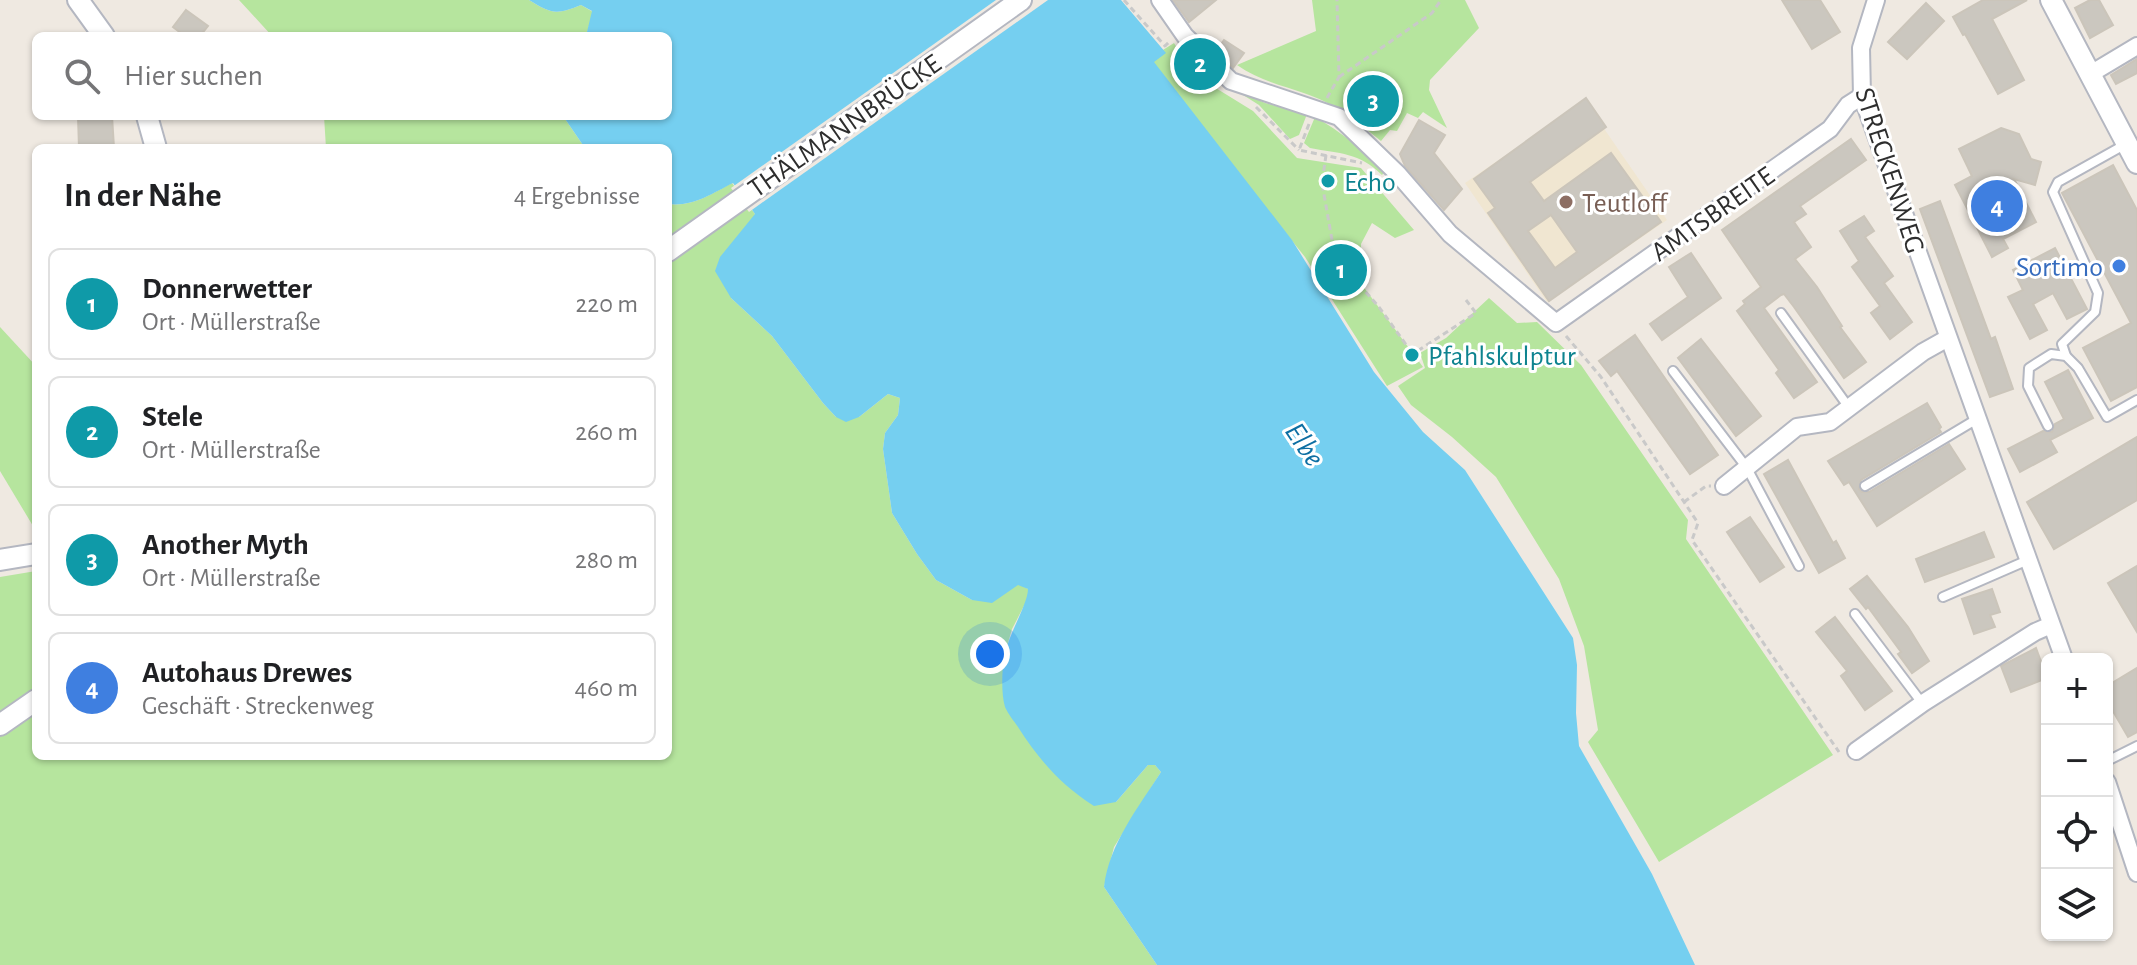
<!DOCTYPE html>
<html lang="de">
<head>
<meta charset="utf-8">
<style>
  body { margin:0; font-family:"Alegreya Sans",sans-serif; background:#f2f2f2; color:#202124 }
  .controls { position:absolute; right:24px; bottom:24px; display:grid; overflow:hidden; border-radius:12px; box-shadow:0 2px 6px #0004 }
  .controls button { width:72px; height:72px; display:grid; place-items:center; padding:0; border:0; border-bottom:2px solid #e0e0e0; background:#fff; color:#202124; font:40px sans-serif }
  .you { position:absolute; left:990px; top:654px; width:28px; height:28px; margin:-20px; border:6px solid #fff; border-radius:50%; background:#1a73e8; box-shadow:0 0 0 12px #1a73e833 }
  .badge { display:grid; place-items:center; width:52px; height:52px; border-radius:50%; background:#111827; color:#fff; font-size:26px; font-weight:700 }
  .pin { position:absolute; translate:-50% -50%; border:4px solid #fff; box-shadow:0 2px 8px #0006 }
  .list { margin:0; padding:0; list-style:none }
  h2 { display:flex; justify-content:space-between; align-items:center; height:104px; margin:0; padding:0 32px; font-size:34px }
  h2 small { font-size:26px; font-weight:400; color:#757577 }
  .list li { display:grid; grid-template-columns:52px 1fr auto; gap:24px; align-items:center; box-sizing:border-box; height:112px; margin:0 16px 16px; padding:0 16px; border:2px solid #e0e0e0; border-radius:12px }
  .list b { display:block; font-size:30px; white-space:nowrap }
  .list p { margin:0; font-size:26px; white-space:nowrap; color:#757577 }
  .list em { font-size:26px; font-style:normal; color:#757577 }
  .icon { flex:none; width:44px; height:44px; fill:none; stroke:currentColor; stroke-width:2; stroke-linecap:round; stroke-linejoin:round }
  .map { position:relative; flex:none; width:2137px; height:965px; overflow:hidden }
  .search { position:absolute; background:#fff; box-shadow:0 2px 6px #0004; left:32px; top:32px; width:640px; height:88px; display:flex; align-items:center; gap:20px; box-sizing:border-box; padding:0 28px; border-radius:12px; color:#757577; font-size:30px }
  .panel { position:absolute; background:#fff; box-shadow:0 2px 6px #0004; left:32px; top:144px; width:640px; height:616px; border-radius:12px }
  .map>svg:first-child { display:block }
</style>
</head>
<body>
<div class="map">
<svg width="2137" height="965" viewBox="0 0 2137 965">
  <rect width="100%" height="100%" fill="#efe9e1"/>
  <path fill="#f0e6d1" d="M1585,101l82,119 -120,82 -82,-119z"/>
  <g fill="#b6e59e">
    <path d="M239,0h290c23,14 27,15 52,5l12,7 -7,24h-314z"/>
    <path d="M1312,0h153l14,28 -49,52 -1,10 18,38 -24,-16 -5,6 -11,-5 -10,18 -7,-1 -9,11c-15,-12 -30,-25 -46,-34 -31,-19 -67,-20 -98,-42l79,-34z"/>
    <path d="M1174,43l19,31 60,37 44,47 64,10 53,62 -19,8 -23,-15 -11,21v23l-7,7 69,93 -36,19 -82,-129 -158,-197z"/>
    <path d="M1184,43l62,51 19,9 42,11 -8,21 -9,4 -31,-34 -59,-37z"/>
    <path d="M324,116h239l22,32h-259z"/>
    <path d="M1315,117c26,15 49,33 70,54l-3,4c-23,-23 -42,-21 -72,-27l-6,-5z"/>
    <path d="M732,183l23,31 -24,84 41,38 51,67 13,14h23l29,-23 12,4 -2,17 -13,18 -2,16 9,64 25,41 19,26 36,20 47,-16 9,5v9l-16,31 -8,28 112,145 32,-37h7l6,7 -47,75 -10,40 53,78h-1157v-388l36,-6v185h632v-552c25,3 43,-10 64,-21z"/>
    <path d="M1489,298l28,25 20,-1 44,43 107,155 -2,19 147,216 -174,107 -71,-120 10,-12 -14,-84 -25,-67 -63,-102 -44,-40 -41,-32 -13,-19 27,-18 -5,-15 26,-15z"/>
    <path d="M0,327l36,39v165l-36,-60z"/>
  </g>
  <path fill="#75cff0" d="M529,0h592l45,53 -12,9 138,178 82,132 49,60 42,38 108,168 4,27 -1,48 3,33 73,128 43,91h-538l-53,-78c5,-43 34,-79 57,-115l-6,-7h-7l-32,37 -22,4c-34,-22 -54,-45 -76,-79 -4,-6 -10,-13 -13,-20 -4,-14 -3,-36 -1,-49 3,-21 24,-54 24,-69l-10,-4 -26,18 -20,-3 -36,-20 -19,-26 -25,-41 -9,-64 2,-16 13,-18 2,-17 -12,-4 -29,23 -13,5 -10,-5 -13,-14 -51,-67 -41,-38 -16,-27 5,-14 35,-43 -22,-31c-22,11 -40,24 -65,21v-56h-83l-22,-32h105v-80h-82l6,-25 -11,-6c-25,10 -29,9 -52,-5z"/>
  <path fill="#efe9e1" d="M996,0h52l-299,212 -18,-24z"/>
  <g fill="#cbc7bf" stroke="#cbc5ba" stroke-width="2" fill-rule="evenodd">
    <path d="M1173,0h43l-27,22z"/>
    <path d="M1782,0h38l20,32 -28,17z"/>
    <path d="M1983,0h44l-35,19 32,61 -26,14 -33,-60 -2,1 -10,-18z"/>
    <path d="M2090,0h9l14,25 -23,13 -15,-30z"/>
    <path d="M1926,3l18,18 -37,38 -19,-17z"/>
    <path d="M186,10l22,16 -8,10h-15l-12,-9z"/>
    <path d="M1224,40l20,13 -11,15 -17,-17z"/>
    <path d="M2137,59v14l-21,11 -5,-9z"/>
    <path d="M1586,98l20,29 -76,55 14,19 67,-48 50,69 -112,79 -61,-88 7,-5 -21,-29zM1551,215l26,37 -22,16 -27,-37z"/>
    <path d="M78,116h34l2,32h-35z"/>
    <path d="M1419,120l26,15 -11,18 28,36 -18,21 -39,-44 -5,-12z"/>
    <path d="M2001,128l18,6 12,25 10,3 -6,23 -21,-6 22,43 -33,17 5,9 -16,9 -37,-72 17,-9 -13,-27z"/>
    <path d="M1851,139l15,21 -66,46 6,8 -12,8 17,25 -16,12 22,28 25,39 -2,1 26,35 -22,16 -50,-71 -10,-13 -3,1 -17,13 53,74 -23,16 -18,-25 3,-3 -42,-59 8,-7 -2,-3 18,-14 -39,-57z"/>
    <path d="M2113,165l24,45v177l-26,14 -28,-53 48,-25 -69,-130z"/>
    <path d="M1940,201l51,138 4,-2 18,52 -23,8 -70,-188z"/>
    <path d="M1864,216l10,15 -9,6 28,39 -9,7 28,39 -22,17 -19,-26 9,-7 -28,-39 7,-6 -19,-30z"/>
    <path d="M2055,248l32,61 -20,10 -14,-26 -20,11 14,26 -17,9 -22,-42 15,-7 -10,-20z"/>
    <path d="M1691,253l30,45 -59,42 -12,-16 38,-27 -19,-30z"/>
    <path d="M1635,335l83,120 -28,19 -73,-103 -6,5 -12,-15z"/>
    <path d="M1701,339l60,77 -25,20 -58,-78z"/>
    <path d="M2068,370l25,48 -43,22 7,12 -37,20 -12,-23 35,-18 9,1 3,-8 9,-5 -19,-37z"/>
    <path d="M1927,403l14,24 -2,2 2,3 -80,48 -2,9 3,3h7l80,-48 16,25 -88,57 -28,-44 -5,3 -16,-24z"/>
    <path d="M2137,437v63l-83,49 -27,-47z"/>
    <path d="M1788,460l45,83 3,-2 9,17 -26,15 -55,-99z"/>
    <path d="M1750,517l34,50 -24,15 -33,-50z"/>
    <path d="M1984,532l10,25 -69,25 -9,-23z"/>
    <path d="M2137,566v66l-29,-49z"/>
    <path d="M1867,576l41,51 21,34 -17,12 -14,-19 3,-2 -33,-45 -2,2 -16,-20z"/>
    <path d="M1992,589l8,23 -10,3 5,12 -21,7 -12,-35z"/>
    <path d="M1835,617l57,74 -27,19 -24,-34 6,-5 -31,-39z"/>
    <path d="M2036,648l11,30 -36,14 -10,-26z"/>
    <path d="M2137,668v64l-9,5 -21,-36v-15z"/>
  </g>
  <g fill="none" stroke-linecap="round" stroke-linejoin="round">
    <g stroke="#b4b7c1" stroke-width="12">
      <g id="service">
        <path d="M1781,313l69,96"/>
        <path d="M2066,356l-4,-12 33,-32 3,-19 -45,-101 5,-10 68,-38"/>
        <path d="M1673,371l74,97 52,98"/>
        <path d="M2048,426l-20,-40 1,-18 22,-14 15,2 12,12 29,49 30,-17"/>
        <path d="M1865,486l112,-67"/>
        <path d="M1943,597l85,-37"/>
        <path d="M1855,614l67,89"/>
        <path d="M2107,761l30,-15"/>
      </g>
    </g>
    <g stroke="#b4b7c1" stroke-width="20">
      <g id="minor">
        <path d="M1160,0l25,36 46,45 108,36 59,57 52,60 106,89 274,-194 18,-24 14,-9"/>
        <path d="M1876,0l-15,48 1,48 202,563"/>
        <path d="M2092,73l45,-27"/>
        <path d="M1724,486l73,-59 33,-5 93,-70 25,-14"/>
        <path d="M1856,751l67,-48 112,-71 16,-7"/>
        <path d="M2107,782l30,91"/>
      </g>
    </g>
    <g stroke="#b4b7c1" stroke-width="24">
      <g id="tertiary">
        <path d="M78,0l26,36"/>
        <path d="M2051,0l86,163"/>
        <path d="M147,116l9,32"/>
        <path d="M668,251l353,-251"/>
        <path d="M0,560l36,-6"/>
        <path d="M0,725l36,-25"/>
      </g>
    </g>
    <g stroke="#c9c9c9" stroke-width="3" stroke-dasharray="6 4" stroke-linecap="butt">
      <path d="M1124,0l41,46 4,-4"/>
      <path d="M1339,77l93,-64 9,-13"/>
      <path d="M1327,98l12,-21 -2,-77"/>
      <path d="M1256,107l43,43"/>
      <path d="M1309,124l-10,26 63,13"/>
      <path d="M1326,155l-4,28 13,74 44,50 28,39 5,4h7l57,-37 -10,-13"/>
      <path d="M1335,257v16l19,4"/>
      <path d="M1566,336l35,41 97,146 -6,17 147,212"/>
      <path d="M1684,502l22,-16h5"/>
    </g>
    <use href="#service" stroke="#fff" stroke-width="8"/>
    <use href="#minor" stroke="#fff" stroke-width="16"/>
    <use href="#tertiary" stroke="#fff" stroke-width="20"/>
  </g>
  <g fill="#0f9aa8" stroke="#fff" stroke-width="3">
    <circle cx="1328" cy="181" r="8"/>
    <circle cx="1412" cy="355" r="8"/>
  </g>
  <circle fill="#8d6e63" stroke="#fff" stroke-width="3" cx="1566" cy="202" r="8"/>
  <circle fill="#3f7fe0" stroke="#fff" stroke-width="3" cx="2119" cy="266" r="8"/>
  <g text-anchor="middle" stroke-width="6" stroke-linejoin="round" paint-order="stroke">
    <g font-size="28" fill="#2e2e2e" stroke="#fff">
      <text transform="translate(844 125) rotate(-35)" y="10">THÄLMANNBRÜCKE</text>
      <text transform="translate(1891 170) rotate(72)" y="10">STRECKENWEG</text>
      <text transform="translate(1712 213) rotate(-35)" y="10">AMTSBREITE</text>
    </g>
    <g font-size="28" fill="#0d838f" stroke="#fff" text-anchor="start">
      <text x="1344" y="191">Echo</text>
      <text x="1428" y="365">Pfahlskulptur</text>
    </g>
    <g font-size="28" fill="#785e54" stroke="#fff" text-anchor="start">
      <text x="1582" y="212">Teutloff</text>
    </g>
    <g font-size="28" fill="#366cbe" stroke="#fff" text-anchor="end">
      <text x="2103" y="276">Sortimo</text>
    </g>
    <g font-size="30" font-style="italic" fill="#0d6fa3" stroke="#fff">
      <text transform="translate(1305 444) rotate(56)" y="10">Elbe</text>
    </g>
  </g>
</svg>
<div class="controls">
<button>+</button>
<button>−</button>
<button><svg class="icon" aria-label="locate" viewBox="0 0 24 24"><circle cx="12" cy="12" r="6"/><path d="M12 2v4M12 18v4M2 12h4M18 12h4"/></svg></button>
<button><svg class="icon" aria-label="layers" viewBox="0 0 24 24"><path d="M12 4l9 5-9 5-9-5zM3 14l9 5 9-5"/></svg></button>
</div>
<div class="you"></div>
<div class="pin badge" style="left:1341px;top:270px;background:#0f9aa8">1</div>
<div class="pin badge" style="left:1200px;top:64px;background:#0f9aa8">2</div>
<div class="pin badge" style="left:1373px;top:101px;background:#0f9aa8">3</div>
<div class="pin badge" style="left:1997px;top:206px;background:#3f7fe0">4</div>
<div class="search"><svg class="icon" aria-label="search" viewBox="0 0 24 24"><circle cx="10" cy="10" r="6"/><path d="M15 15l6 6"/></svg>Hier suchen</div>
<section class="panel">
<h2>In der Nähe<small>4 Ergebnisse</small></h2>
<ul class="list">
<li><span class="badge" style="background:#0f9aa8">1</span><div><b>Donnerwetter</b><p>Ort · Müllerstraße</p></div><em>220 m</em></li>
<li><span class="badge" style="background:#0f9aa8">2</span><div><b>Stele</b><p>Ort · Müllerstraße</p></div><em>260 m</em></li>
<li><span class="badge" style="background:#0f9aa8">3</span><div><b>Another Myth</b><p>Ort · Müllerstraße</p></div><em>280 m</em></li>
<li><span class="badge" style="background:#3f7fe0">4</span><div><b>Autohaus Drewes</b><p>Geschäft · Streckenweg</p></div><em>460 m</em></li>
</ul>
</section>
</div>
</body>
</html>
